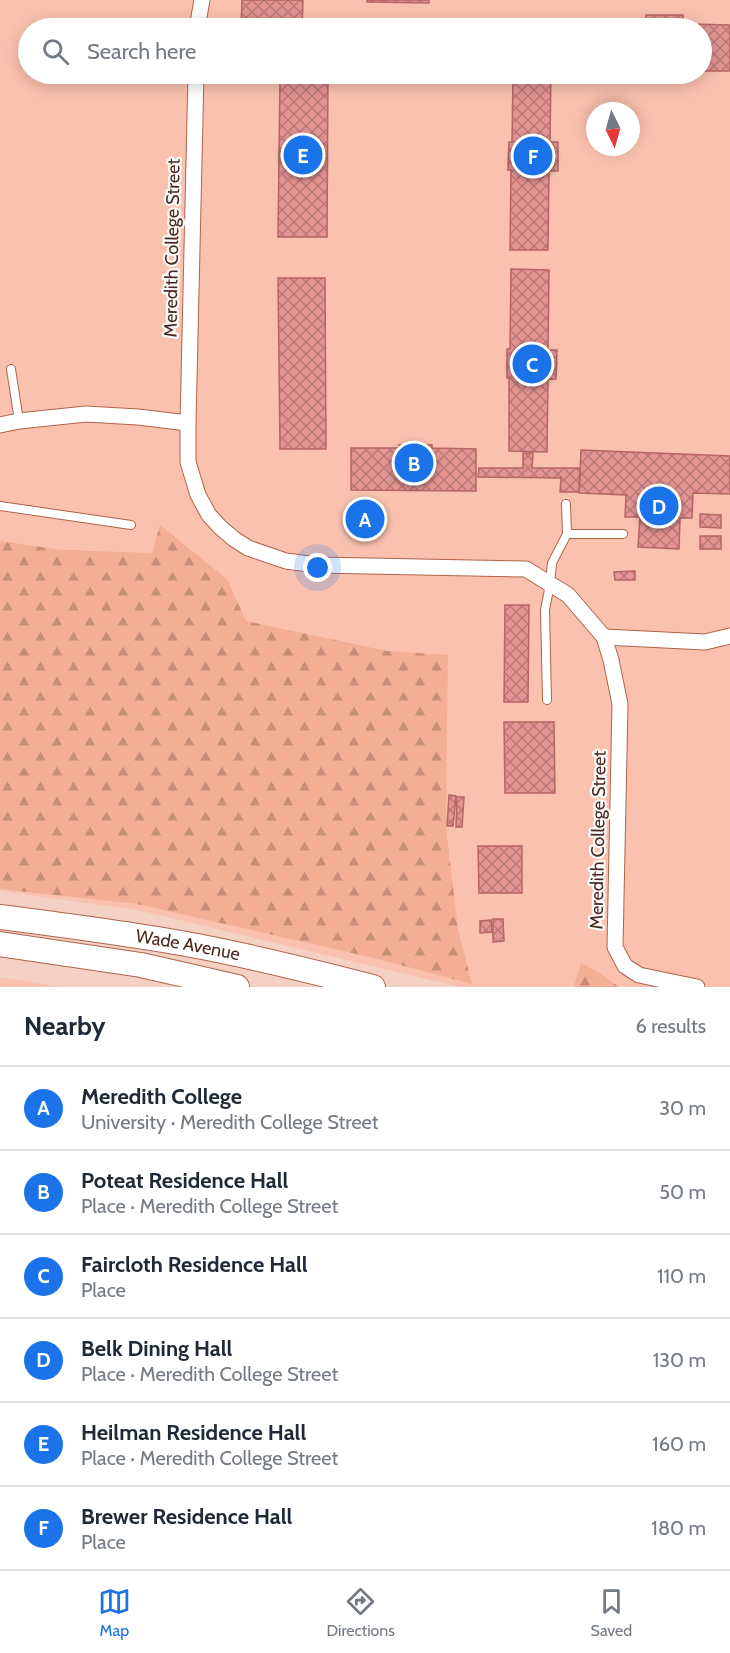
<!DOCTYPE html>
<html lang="en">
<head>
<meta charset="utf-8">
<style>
  body { margin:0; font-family:Cabin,sans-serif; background:#f6f6f7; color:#1f2937 }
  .compass { position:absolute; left:586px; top:102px; width:54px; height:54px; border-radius:50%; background:#fff; box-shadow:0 3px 15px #0003; rotate:175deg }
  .you { position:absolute; left:318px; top:568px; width:21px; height:21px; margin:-15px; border:4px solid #fff; border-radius:50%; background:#1a73e8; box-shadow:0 0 0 9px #1a73e833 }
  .badge { display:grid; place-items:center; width:39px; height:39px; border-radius:50%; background:#1a73e8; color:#fff; font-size:20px; font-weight:700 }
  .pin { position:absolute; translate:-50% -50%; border:3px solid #fff; box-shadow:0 2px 6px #0006 }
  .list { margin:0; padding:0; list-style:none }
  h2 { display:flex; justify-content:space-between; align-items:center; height:78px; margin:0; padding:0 24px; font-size:26px }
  h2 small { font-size:20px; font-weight:400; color:#747a83 }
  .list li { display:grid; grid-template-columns:39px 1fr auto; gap:18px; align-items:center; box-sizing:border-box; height:84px; padding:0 24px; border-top:2px solid #e0e1e3 }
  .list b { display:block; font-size:22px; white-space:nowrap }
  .list p { margin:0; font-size:20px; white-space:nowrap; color:#747a83 }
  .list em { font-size:20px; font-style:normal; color:#747a83 }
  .icon { flex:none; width:33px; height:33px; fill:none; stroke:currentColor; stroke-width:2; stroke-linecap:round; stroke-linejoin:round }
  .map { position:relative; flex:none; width:730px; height:987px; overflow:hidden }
  .search { position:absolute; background:#fff; box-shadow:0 3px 15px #0003; left:18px; right:18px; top:18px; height:66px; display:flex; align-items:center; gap:15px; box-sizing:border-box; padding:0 21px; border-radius:33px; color:#747a83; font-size:22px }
  .sheet { height:582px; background:#fff }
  nav { display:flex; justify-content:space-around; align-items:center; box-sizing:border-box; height:84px; border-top:2px solid #e0e1e3; background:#fff; font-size:16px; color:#747a83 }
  nav a { display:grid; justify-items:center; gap:3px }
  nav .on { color:#1a73e8 }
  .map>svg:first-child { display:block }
</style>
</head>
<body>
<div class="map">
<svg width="730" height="987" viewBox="0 0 730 987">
  <defs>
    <pattern id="forest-firs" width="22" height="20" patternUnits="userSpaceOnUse" patternTransform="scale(1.5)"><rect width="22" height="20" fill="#f3ae95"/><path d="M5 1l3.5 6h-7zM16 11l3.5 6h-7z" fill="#c78e79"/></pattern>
    <pattern id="building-cross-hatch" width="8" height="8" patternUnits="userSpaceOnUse" patternTransform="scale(1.5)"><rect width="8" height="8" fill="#e39493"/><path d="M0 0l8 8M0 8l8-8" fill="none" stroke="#ba7977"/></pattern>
  </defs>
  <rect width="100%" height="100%" fill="#f4d1c4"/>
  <g fill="#fac2ae" fill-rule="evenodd">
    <path d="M0,0h730v987h-270l-323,-77 -137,-19zM28,28h674v46h-674zM595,111h36v36h-36z"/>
    <path d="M0,977l60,10h-60z"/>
  </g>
  <g fill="url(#forest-firs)">
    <path d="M160,525l67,54 19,42 141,30 61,4 -2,172 12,102 14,55 -98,-26 -237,-54 -137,-15v-348l63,9 89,3z"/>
    <path d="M581,963l20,11 18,13h-45z"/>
  </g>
  <g fill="url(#building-cross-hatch)" stroke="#b76464" stroke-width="1.5">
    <path d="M242,0h61l-1,28h-61z"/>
    <path d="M367,0h62v3l-62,-1z"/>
    <path d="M646,15h37v6h7v3l40,1v46h-28v-43h-131v-5h68v-2h7z"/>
    <path d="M280,74h48l-1,163h-49z"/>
    <path d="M513,74h38l-1,68h8v29h-9l-1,79h-38l1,-80h-3l1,-28h3z"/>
    <path d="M511,269l38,1 -1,80h9l-1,29h-8l-1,73 -38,-1v-73h-2v-29h3z"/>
    <path d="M278,278h47l1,171h-46z"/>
    <path d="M399,445h33v3l44,1v42l-125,-1v-42h48z"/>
    <path d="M581,450l149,6v38l-37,-1 -1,25h-12l-1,31 -41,-2 2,-30h-15l1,-22 -47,-2z"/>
    <path d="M523,453h10l-1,15h48l-1,24h-19l1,-14 -83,-1 1,-9h44z"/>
    <path d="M700,514l21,1v13l-21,-1z"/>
    <rect x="700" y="536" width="21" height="13"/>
    <path d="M635,571v9h-20l-1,-8z"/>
    <path d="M505,605h24l-1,97h-24z"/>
    <path d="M504,722h50l1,71h-50z"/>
    <path d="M449,795l7,1 -3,30h-6z"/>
    <path d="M457,797h7l-2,30h-6z"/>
    <path d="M478,846h44v47h-43z"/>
    <path d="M493,919h10l1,22 -11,1z"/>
    <path d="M491,920l1,12 -12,1v-12z"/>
  </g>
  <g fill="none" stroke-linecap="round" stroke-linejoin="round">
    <g stroke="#b06348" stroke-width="10">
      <g id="lane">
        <path d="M11,369l8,52"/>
        <path d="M0,506l131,19"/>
        <path d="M567,534h56"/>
        <path d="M547,700l-2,-90 5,-26 2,-21 15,-29 -1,-30"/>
      </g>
    </g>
    <g stroke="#b06348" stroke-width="17">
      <g id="street">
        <path d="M197,28l5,-28"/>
        <path d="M196,74l-8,349v39l10,33 11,20 11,12 14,12 14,9 38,13 31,4 209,4 42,26 36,42 7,23 9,44 -5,243 10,19 14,9 58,12"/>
        <path d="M0,425l19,-4 67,-7 52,3 50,6"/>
        <path d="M604,637l101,5 25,-6"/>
      </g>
    </g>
    <g stroke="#b06348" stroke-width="26">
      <g id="primary">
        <path id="s1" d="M0,917c62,8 124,16 186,27 62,11 125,27 187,43"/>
        <path d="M0,944l141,21 96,22"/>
      </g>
    </g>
    <use href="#lane" stroke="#fff" stroke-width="8"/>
    <use href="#street" stroke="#fff" stroke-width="15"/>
    <use href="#primary" stroke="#fff" stroke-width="24"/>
  </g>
  <g text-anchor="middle" stroke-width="4.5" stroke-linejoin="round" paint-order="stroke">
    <g font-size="18" fill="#4a291d" stroke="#fafafa">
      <text transform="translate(172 248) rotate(-89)" y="6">Meredith College Street</text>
      <text transform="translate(598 840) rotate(-89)" y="6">Meredith College Street</text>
      <text dy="6" stroke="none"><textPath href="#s1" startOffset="190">Wade Avenue</textPath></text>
    </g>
  </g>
</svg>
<svg class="compass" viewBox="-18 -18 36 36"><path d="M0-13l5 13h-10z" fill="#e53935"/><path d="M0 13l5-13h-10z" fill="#747a83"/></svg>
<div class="you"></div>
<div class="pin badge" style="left:365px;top:519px">A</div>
<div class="pin badge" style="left:414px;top:463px">B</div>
<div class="pin badge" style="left:532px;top:364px">C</div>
<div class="pin badge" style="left:659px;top:506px">D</div>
<div class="pin badge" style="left:303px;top:155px">E</div>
<div class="pin badge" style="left:533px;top:156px">F</div>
<div class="search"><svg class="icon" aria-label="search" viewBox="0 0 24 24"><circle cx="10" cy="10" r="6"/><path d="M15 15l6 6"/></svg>Search here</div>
</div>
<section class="sheet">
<h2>Nearby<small>6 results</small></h2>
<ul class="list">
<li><span class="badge">A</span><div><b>Meredith College</b><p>University · Meredith College Street</p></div><em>30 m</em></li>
<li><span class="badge">B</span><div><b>Poteat Residence Hall</b><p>Place · Meredith College Street</p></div><em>50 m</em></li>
<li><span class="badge">C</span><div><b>Faircloth Residence Hall</b><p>Place</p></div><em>110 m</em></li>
<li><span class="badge">D</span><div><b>Belk Dining Hall</b><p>Place · Meredith College Street</p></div><em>130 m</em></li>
<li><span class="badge">E</span><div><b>Heilman Residence Hall</b><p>Place · Meredith College Street</p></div><em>160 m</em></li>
<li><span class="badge">F</span><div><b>Brewer Residence Hall</b><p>Place</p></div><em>180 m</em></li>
</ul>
</section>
<nav>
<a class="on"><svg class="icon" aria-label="map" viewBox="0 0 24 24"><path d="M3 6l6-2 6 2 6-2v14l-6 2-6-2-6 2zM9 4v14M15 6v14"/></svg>Map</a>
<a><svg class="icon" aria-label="directions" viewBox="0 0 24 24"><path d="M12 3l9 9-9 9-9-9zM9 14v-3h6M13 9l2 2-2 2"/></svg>Directions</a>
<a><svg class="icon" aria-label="saved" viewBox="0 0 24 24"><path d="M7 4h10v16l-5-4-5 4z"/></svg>Saved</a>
</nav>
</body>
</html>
